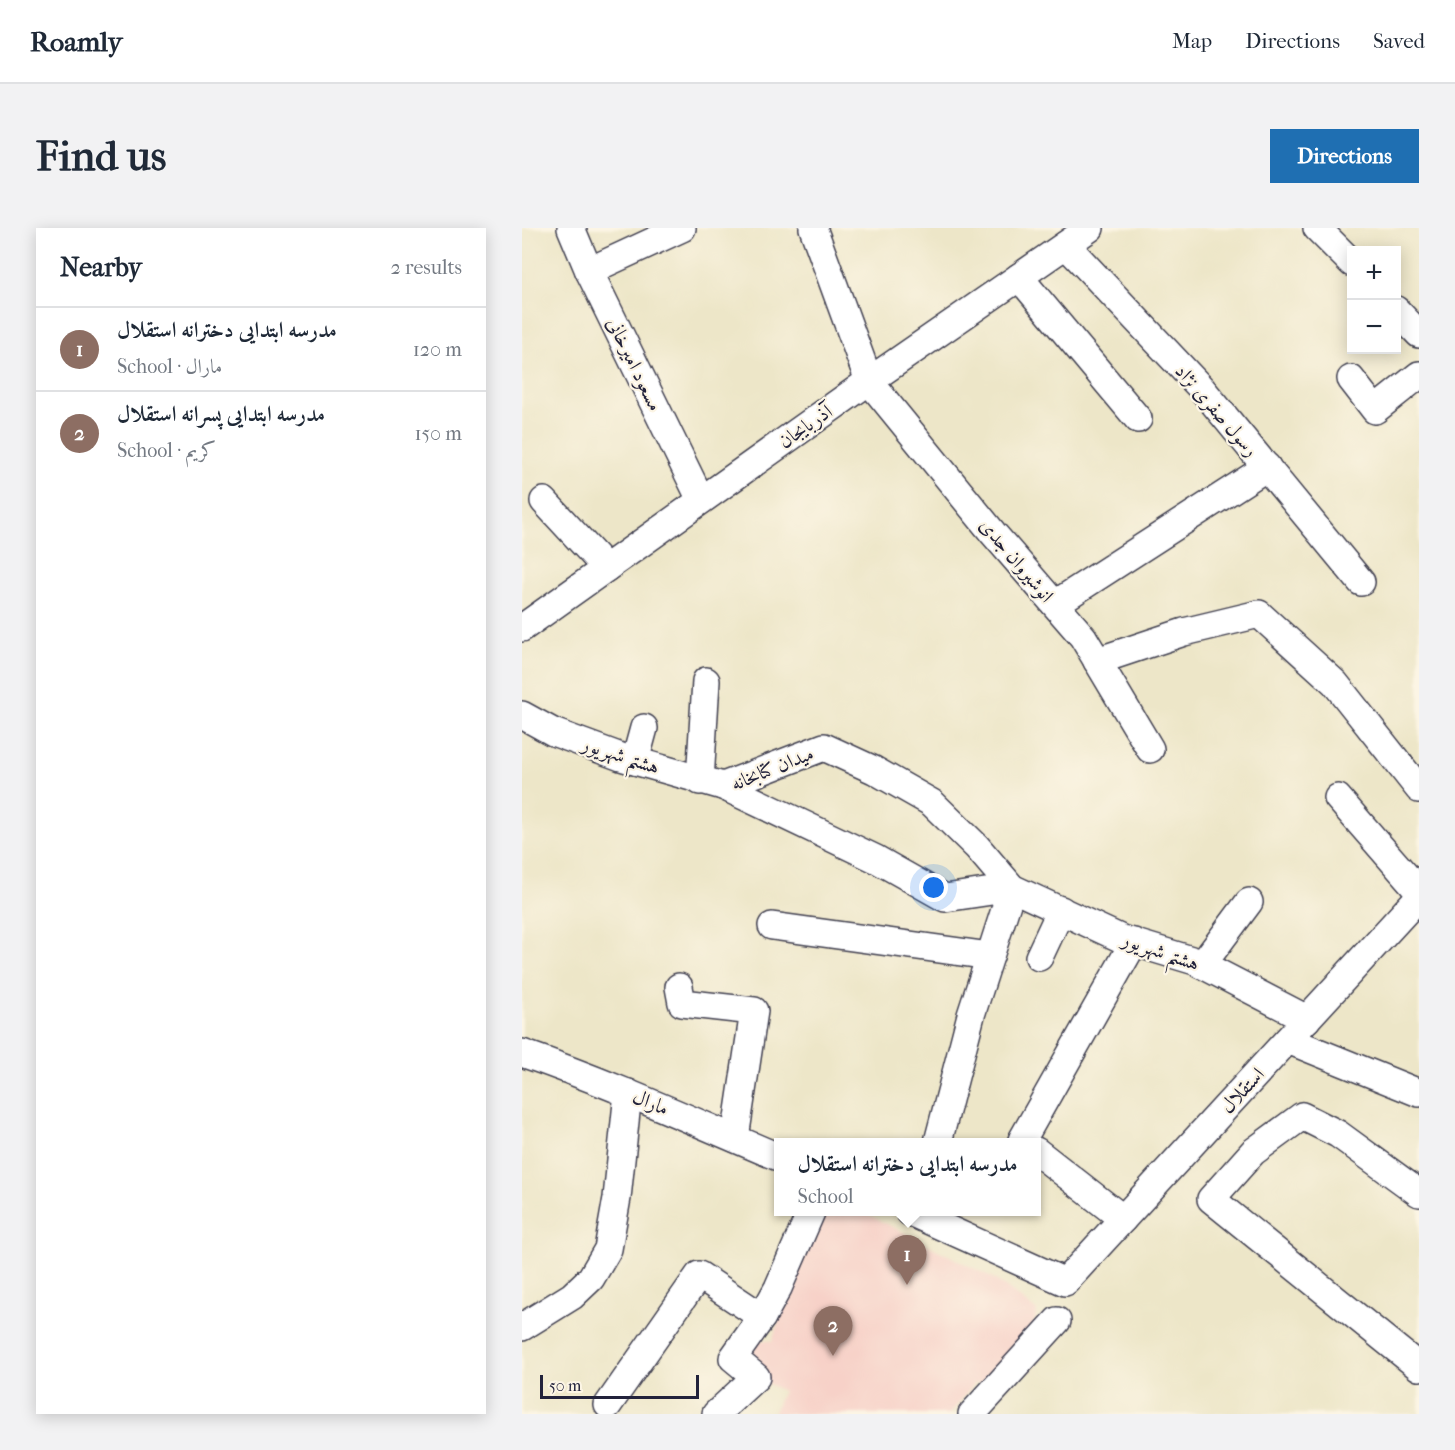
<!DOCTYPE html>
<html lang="en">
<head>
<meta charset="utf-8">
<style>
  body { margin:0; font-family:"IM FELL French Canon",Amiri,serif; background:#f2f2f3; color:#1f2937 }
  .controls { position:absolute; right:18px; top:18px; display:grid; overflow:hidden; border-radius:0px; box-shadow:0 3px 15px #0003 }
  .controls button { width:54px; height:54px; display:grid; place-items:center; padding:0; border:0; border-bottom:2px solid #e0e1e3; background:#fff; color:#1f2937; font:30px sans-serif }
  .scale { position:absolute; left:18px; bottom:15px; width:159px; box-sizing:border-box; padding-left:6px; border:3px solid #22223b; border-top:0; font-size:16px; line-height:21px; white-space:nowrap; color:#22223b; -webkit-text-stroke:4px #fcf5e5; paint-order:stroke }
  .you { position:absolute; left:412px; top:660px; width:21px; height:21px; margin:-15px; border:4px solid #fff; border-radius:50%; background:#1a73e8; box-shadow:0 0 0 9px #1a73e833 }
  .badge { display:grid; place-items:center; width:39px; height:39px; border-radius:50%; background:#1f6fb2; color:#fff; font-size:20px; font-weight:700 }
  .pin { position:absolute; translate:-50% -50px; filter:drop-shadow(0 2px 3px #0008) }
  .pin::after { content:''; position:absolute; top:32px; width:21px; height:18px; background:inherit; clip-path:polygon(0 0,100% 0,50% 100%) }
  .popup { position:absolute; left:252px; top:910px; width:267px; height:78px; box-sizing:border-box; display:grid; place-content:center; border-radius:0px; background:#fff; filter:drop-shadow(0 2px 4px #0005); font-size:20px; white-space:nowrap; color:#747a83 }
  .popup b { font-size:22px; color:#1f2937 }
  .popup::after { content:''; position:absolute; left:50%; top:100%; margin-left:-12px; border:12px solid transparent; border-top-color:#fff }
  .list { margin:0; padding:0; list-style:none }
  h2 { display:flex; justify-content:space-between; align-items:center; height:78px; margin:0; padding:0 24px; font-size:26px }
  h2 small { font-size:20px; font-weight:400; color:#747a83 }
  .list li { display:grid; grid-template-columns:39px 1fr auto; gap:18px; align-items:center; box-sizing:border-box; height:84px; padding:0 24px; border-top:2px solid #e0e1e3 }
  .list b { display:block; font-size:22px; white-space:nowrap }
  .list p { margin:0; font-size:20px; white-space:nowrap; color:#747a83 }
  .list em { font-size:20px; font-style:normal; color:#747a83 }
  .map { position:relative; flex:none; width:897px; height:1186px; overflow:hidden; border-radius:0px }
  header { display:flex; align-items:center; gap:36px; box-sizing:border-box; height:84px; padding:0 30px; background:#fff; border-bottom:2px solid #e0e1e3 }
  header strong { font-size:28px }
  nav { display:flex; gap:33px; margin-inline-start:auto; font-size:21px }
  .intro { display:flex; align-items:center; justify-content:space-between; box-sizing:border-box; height:144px; padding:0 36px }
  h1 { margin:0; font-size:42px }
  .button { padding:15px 27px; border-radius:0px; background:#1f6fb2; color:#fff; font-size:21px; font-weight:700 }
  main { display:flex; gap:36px; padding:0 36px }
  aside { flex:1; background:#fff; border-radius:0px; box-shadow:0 3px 15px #0003 }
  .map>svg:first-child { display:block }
</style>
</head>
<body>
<header>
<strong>Roamly</strong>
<nav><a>Map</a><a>Directions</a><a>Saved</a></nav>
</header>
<div class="intro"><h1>Find us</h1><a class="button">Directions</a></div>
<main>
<aside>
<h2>Nearby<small>2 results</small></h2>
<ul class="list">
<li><span class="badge" style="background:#8d6e63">1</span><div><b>مدرسه ابتدایی دخترانه استقلال</b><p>School · مارال</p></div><em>120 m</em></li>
<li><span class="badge" style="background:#8d6e63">2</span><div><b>مدرسه ابتدایی پسرانه استقلال</b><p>School · کریم</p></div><em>150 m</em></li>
</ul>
</aside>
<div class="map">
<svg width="897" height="1186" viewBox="0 0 897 1186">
  <rect width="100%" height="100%" fill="#fcf5e5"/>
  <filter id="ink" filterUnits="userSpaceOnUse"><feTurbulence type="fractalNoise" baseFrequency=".0167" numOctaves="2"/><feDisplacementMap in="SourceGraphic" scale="12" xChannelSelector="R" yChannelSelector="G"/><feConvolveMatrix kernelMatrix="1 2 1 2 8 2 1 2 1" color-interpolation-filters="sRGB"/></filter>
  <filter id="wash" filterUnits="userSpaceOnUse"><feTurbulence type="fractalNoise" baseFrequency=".008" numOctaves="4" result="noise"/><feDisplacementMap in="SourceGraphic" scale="24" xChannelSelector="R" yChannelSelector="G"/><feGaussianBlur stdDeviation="1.35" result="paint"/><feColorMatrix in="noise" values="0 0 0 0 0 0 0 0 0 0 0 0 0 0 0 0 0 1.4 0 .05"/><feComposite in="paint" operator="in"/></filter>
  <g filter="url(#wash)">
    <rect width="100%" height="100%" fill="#ede6c8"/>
    <path fill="#f7d1c8" d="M300,984h41l130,66 44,33 -8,30 -44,43 -10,-1 -25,31h-177l10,-23 -42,-21 18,-30 13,1 21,-64z"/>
  </g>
  <g filter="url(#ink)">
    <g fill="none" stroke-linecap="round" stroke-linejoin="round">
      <g stroke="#403f50" stroke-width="30">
        <g id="minor">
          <path d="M49,0l18,43 112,229"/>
          <path d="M291,0l56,153 124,152 90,104 67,112"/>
          <path d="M795,0l35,35"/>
          <path d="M544,17l136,144 159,193"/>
          <path d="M67,43l93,-43"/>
          <path d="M497,49l119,142"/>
          <path d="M874,82l23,24"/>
          <path d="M829,151l24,31 44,-35"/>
          <path d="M22,273l62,67"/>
          <path d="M533,376l212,-137"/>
          <path d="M0,400l347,-247 221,-153"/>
          <path d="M575,433l87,-29 75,-18 76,69 84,106"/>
          <path d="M0,487l31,17 68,25 102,29"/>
          <path d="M113,533l9,-33"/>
          <path d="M178,553l6,-100"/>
          <path d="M816,570l81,93"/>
          <path d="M490,660l-67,10 -69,-39 -153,-73 101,-39 50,23 58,33 45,44 35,41 110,51 73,22 112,58"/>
          <path d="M250,698l218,30"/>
          <path d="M517,729l22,-47"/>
          <path d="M680,737l47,-63"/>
          <path d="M157,759l3,16 72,8 -19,127"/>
          <path d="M766,812l131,53"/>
          <path d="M0,825c87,30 171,68 256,104"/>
          <path d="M416,914l33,-127 41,-127"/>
          <path d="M504,914l-4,-2 112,-198"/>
          <path d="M514,923l87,68"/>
          <path d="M897,965l-81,-59 -36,-18 -49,36 -42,47 208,168"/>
          <path d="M388,984l155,70 354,-385"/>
          <path d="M0,1099l50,-31 19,-18 17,-29 9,-51 11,-105"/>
          <path d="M86,1177l91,-130 63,42"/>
          <path d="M194,1186l40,-37 -23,-19 29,-41 16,-29 33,-76"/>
          <path d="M450,1186l85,-93"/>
        </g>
      </g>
      <use href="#minor" stroke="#fff" stroke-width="27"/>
    </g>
  </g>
  <g text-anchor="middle" stroke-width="4.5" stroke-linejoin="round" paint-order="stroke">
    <g font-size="20" fill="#22223b" stroke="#fcf5e5">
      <text transform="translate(113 136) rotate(64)" y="7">مسعود امیرخانی</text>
      <text transform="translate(695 182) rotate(49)" y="7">رسول صفری نژاد</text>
      <text transform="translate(283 198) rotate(-35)" y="7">آذربایجان</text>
      <text transform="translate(495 332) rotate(50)" y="7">انوشیروان جدی</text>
      <text transform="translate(99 527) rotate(18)" y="7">هشتم شهریور</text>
      <text transform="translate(250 540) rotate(-22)" y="7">میدان کتابخانه</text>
      <text transform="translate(639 723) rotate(19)" y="7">هشتم شهریور</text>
      <text transform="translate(720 862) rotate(-47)" y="7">استقلال</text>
      <text transform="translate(129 874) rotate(23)" y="7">مارال</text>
    </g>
  </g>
</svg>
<div class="controls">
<button>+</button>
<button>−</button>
</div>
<div class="scale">50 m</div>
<div class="you"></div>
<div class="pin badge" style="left:385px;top:1057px;background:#8d6e63">1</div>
<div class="popup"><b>مدرسه ابتدایی دخترانه استقلال</b>School</div>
<div class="pin badge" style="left:311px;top:1128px;background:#8d6e63">2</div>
</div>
</main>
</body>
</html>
